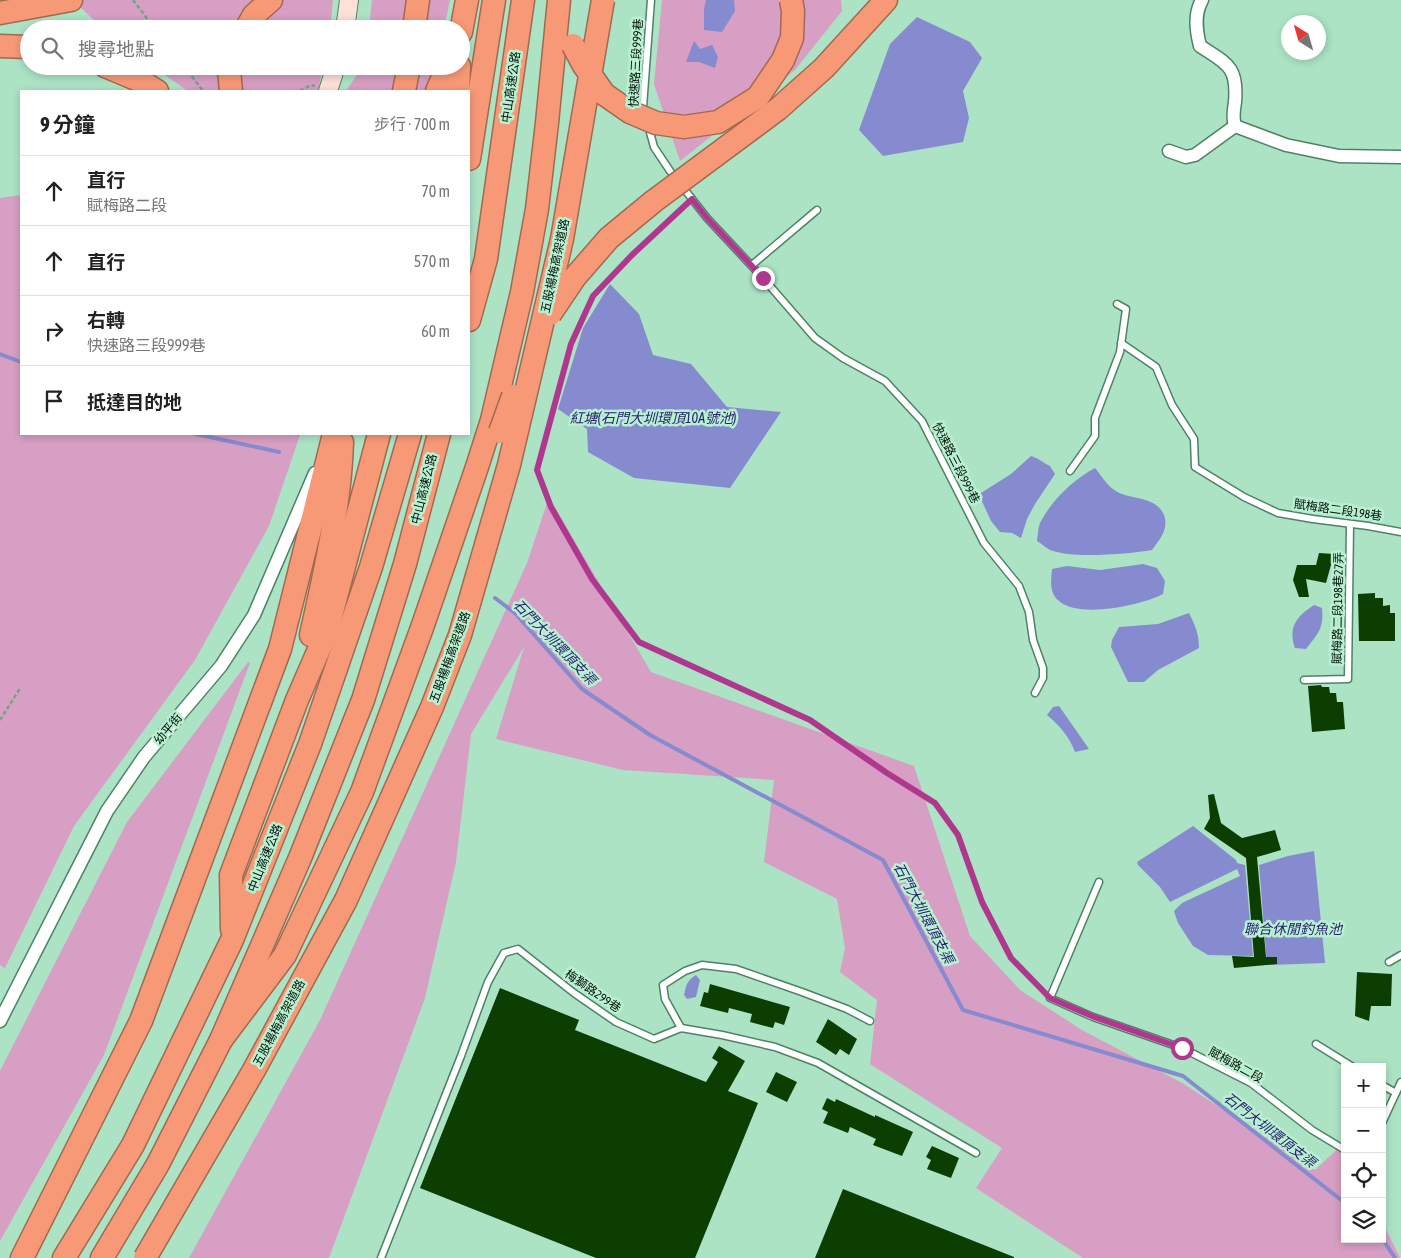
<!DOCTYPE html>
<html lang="zh-TW">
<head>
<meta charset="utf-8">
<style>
  body { margin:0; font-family:"Asap Condensed","Noto Sans TC",sans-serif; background:#f2f2f2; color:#222 }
  .controls { position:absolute; right:15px; bottom:15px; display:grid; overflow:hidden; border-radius:0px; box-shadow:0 2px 8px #0003 }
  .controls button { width:45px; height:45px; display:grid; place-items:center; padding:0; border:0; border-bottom:1px solid #e0e0e0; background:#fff; color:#222; font:25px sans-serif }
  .compass { position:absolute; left:1281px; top:15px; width:45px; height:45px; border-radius:50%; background:#fff; box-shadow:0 2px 8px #0003; rotate:323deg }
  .stop { position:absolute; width:15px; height:15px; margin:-11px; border:4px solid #af388e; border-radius:50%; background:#fff }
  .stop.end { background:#af388e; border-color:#fff; box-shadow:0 1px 5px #0008 }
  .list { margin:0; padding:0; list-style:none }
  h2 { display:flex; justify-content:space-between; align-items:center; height:65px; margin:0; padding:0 20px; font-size:21px }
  h2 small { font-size:16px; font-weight:400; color:#767676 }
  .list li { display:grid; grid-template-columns:32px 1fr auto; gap:15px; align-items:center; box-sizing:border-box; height:70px; padding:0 20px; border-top:1px solid #e0e0e0 }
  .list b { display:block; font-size:19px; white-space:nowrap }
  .list p { margin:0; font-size:16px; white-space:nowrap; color:#767676 }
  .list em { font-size:16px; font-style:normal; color:#767676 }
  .icon { flex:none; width:28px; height:28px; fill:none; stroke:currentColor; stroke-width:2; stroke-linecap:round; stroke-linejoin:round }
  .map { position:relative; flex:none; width:1401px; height:1258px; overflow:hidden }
  .search { position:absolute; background:#fff; box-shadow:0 2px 8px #0003; left:20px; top:20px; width:450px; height:55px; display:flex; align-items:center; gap:12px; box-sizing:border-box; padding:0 18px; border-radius:28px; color:#767676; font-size:19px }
  .panel { position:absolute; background:#fff; box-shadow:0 2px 8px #0003; left:20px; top:90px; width:450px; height:345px; border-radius:0px }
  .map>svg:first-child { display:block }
</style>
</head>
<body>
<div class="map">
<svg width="1401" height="1258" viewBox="0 0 1401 1258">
  <rect width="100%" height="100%" fill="#ace3c5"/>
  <g fill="#d79fc3">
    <path d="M77,0h256l-3,29h-227l-26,-25z"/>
    <path d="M372,0h78l-6,29h-75z"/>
    <path d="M662,0h179l1,11 -47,59 -115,91 -26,-77z"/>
    <path d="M152,66h171l-5,25h-130z"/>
    <path d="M363,66h70l-6,22 -3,3h-78z"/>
    <path d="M21,195v239h275l4,1 -31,91 -74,134 -121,166 -69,142 -5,-3v-767z"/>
    <path d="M549,497l102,175 263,94 56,170 50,54 62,40 102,54 131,86 30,-28v97h37v-18l18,37h-317l-107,-70 26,-40 -132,-84 7,-64 -37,-28 5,-24 -8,-49 -73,-37 10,-82 -151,-10 -127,-31 28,-92 -53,87 -15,128 -31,136 -96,260h-140l131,-238 207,-457z"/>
    <path d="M248,662l2,1 -146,392 -104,186v-170l127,-249z"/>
  </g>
  <g fill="#868ace">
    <path d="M706,0h28l1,11 -13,21 -18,-2v-21z"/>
    <path d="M917,17l53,25 12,16 -19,33 6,27 -6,24 -80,14 -24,-26 31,-86z"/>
    <path d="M694,41l6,8 12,-4 6,12 -3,11 -16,-6h-13z"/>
    <path d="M610,284l29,30 14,41 38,9 36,43 54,5 -51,76 -96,-10 -46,-26 -1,-23 -29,-20 25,-81z"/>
    <path d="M1031,456c8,2 12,7 19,10l5,8 -20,30 -8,15 -6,19 -9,-5 -12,-1 -9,-11 -11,-24 1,-4 30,-19z"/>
    <path d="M1095,468c6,7 11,16 18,21 14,12 42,5 51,26 5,14 -4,24 -12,35 -25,4 -79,9 -102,0 -4,-2 -9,-7 -13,-9 1,-6 1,-15 4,-20 12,-22 33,-42 54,-53z"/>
    <path d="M1143,564l14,4 8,13 -2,13c-20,11 -84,25 -104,7 -10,-8 -8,-20 -7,-32l15,-3 33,4z"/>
    <path d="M1314,605l8,3c2,20 -4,26 -16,41l-11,-1c-7,-21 1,-31 19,-43z"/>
    <path d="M1189,613c6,12 10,21 10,35l-41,22 -14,12h-16l-17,-35 1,-7 7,-13 39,-3z"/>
    <path d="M1059,706l30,43 -14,3c-6,-16 -15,-26 -28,-37l6,-8z"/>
    <path d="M1193,826l43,34 1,3 8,2 8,91 -45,-1 -15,-9 -15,-23 -4,-12 8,-8 58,-27 -3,-7 -67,33 -10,-15 -22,-22 -1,-3z"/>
    <path d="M1314,851l11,112 -58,2 -8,-100 29,-9z"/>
    <path d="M696,975l4,5 -4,17 -9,2 -3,-4c2,-9 3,-15 12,-20z"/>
  </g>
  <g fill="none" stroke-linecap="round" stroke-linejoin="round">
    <g stroke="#868ace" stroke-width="4">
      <path d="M0,354l21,8"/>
      <path d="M196,434l83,18"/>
      <path d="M495,598l20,15 67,76 68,46 233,125 80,150 220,66 162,127"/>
      <path d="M1382,1238l13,20"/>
    </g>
  </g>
  <g fill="#0c3e02">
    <path d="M1319,553l15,1 -8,29 -20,-4 3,18h-10l-6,-17 4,-15h19z"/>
    <path d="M1375,593v5h8v8l7,-1v8h5v28h-36l-1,-47z"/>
    <path d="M1321,685l1,2h7l1,6h6l1,9h6l2,27 -33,3 -4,-46z"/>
    <path d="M1214,794l7,29 21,15 33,-8 6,20 -24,7 9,100h11v7l-43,4 -2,-12 22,1 -8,-99 -42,-29 6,-11 -2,-23z"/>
    <path d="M1357,972l35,2 -1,32h-20l-2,15 -14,-5z"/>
    <path d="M710,984l80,23 -6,18 -9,-3 -2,6 -23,-6 2,-8 -23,-6 -1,5 -28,-7 4,-14 4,1z"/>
    <path d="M500,988l79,32 -4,10 131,52 12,-20 -6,-4 7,-12 26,15 -17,30 30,12 -63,155h-99l-176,-70z"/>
    <path d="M828,1019l29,20 -8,16 -9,-6 -4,6 -20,-13z"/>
    <path d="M776,1072l21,10 -10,20 -21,-10z"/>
    <path d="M827,1098l8,4 1,-3 39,18v-2l38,17 -11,24 -29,-11 3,-6 -26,-12 -2,6 -25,-10 5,-11 -6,-3z"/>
    <path d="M932,1146l27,12 -8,20 -24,-9 4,-9 -5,-3z"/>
    <path d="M843,1189l171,68v1h-199z"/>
  </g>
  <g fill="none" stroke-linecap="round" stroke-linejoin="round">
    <g stroke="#4e8267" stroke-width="9">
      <g id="lane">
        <path d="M645,113l-2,-6 8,-107"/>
        <path d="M648,125l6,22 16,24 37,47 56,60 52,60 28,20 42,23 37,40 62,122 35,43 10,26 4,28 10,28v10l-8,15"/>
        <path d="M752,265l65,-55"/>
        <path d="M1121,343l35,24 16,38 22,34 1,28 49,30 34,16 35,6 55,7 33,6"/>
        <path d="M1070,471l25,-35v-18l25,-66 6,-43 -9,-5"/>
        <path d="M1304,680l44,-1 2,-155"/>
        <path d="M1099,882l-49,116 43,19 89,31 69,35 61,47 33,20"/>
        <path d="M1389,962l12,-7"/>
        <path d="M681,1028l-16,-29 -2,-14 22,-14 17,-6 34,4 66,23 45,17 23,12"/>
        <path d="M1316,1044l37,23"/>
        <path d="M1382,1085l14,8"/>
        <path d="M1382,1123l19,-41"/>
        <path d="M381,1258l80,-202 27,-74 16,-29 14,-4 56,44 42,29 38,17 27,-11 41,7 53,12 43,16 158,90"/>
      </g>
    </g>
    <g stroke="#4e8267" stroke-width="15">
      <g id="street">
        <path d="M1202,0c-8,14 -6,30 -2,46 27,18 38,20 35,56 -1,8 -3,15 0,24"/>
        <path d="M1169,151l17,6 9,-2 40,-29 51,19 53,11 62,1"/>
        <path d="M0,1021l107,-210 37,-54 77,-91 33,-51 61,-142"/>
      </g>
    </g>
    <g stroke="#4e8267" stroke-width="20">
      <g id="secondary">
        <path d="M345,29l4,-29"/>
        <path d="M328,91l8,-25"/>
      </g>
    </g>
    <g stroke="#a16950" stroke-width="25">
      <g id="highway">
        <path d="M0,13l71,-13"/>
        <path d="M246,29l8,-14 17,-15"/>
        <path d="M414,29l4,-29"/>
        <path d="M461,32l6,-32"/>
        <path d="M0,46l29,1"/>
        <path d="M105,66l36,15 16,10"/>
        <path d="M230,66l-1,4 2,21"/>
        <path d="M404,91l5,-25"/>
        <path d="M437,91l11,-25"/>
        <path d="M458,91l1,-25"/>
        <path d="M778,109l46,-41 62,-68"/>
        <path d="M469,159l25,-159"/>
        <path d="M469,320l17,-61 37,-259"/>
        <path d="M311,635c14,-63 29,-128 31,-193"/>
        <path d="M232,929l-1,-54 66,-175 30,-69 52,-197"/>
        <path d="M221,1040l64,-85 77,-163 61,-167 54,-158 15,-47 30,-128 15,-83 10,-86 12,-123"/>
        <path d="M22,1258l119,-237 139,-372 54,-215"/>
        <path d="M64,1258l69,-113 99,-205 78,-196 61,-177 39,-133"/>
        <path d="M102,1258l56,-94 63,-124 79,-182 63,-158 42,-136 34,-130"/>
      </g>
    </g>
    <g stroke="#76a189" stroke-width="2.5" stroke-dasharray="4 2.5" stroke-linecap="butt">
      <path d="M133,0l22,29"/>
      <path d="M184,66l19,25"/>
      <path d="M300,91l11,-6 4,1"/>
      <path d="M686,205l-53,50 -40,41 -22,49 -34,125 14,37 41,72 47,63 171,78 77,53 48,30 23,32 24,67 29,55 32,35"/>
      <path d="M0,720l21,-33"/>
    </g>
    <use href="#lane" stroke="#fff" stroke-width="6"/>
    <use href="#street" stroke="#fff" stroke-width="12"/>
    <use href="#secondary" stroke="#fde0d6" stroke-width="18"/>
    <use href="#highway" stroke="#f79977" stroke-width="22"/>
    <g stroke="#a16950" stroke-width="25" stroke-linecap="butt">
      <g id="highway-bridge">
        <path d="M573,45l10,19 21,30 26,18 26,11 28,4 34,-5 40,-25 25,-37 9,-22 1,-27 -2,-11"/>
        <path d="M550,314l25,-37 34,-39 45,-37 124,-92"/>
        <path d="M500,432l13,-36"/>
        <path d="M145,1258l109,-188 92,-170 86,-193 28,-72 49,-170 53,-226 41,-239"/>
      </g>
    </g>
    <use href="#highway-bridge" stroke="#f79977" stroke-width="22"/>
  </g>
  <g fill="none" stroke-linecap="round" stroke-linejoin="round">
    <path stroke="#af388e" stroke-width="6" d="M763,278l-56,-60 -15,-19 -60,56 -39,41 -22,48 -34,126 14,37 41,72 47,63 171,78 77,53 48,30 23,32 24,67 29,56 39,40 44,19 88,31"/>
  </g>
  <g text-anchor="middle" stroke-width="5" stroke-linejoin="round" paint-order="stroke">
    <g font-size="12" fill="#001007" stroke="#b9f0d1">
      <text transform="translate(636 63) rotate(-87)" y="4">快速路三段999巷</text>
      <text transform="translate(511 87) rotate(-82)" y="4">中山高速公路</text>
      <text transform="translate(555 266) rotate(-78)" y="4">五股楊梅高架道路</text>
      <text transform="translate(956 463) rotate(63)" y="4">快速路三段999巷</text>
      <text transform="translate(424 489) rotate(-76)" y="4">中山高速公路</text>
      <text transform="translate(1338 510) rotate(8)" y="4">賦梅路二段198巷</text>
      <text transform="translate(1338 608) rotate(-89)" y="4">賦梅路二段198巷27弄</text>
      <text transform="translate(450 657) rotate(-70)" y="4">五股楊梅高架道路</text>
      <text transform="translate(168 729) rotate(-50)" y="4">幼平街</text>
      <text transform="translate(265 858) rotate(-68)" y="4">中山高速公路</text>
      <text transform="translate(593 991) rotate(35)" y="4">梅獅路299巷</text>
      <text transform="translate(279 1023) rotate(-62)" y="4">五股楊梅高架道路</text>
      <text transform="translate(1236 1065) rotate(29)" y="4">賦梅路二段</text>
    </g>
    <g font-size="14" font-style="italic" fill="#292170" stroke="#b9f0d1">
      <text x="653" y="423">紅塘(石門大圳環頂10A號池)</text>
      <text transform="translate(555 642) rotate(46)" y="5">石門大圳環頂支渠</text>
      <text transform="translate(924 913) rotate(62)" y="5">石門大圳環頂支渠</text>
      <text x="1293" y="934">聯合休閒釣魚池</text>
      <text transform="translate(1270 1130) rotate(38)" y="5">石門大圳環頂支渠</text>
    </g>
  </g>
</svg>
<div class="controls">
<button>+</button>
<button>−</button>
<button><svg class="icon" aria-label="locate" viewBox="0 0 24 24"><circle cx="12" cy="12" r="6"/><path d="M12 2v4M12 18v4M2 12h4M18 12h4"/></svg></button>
<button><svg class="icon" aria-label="layers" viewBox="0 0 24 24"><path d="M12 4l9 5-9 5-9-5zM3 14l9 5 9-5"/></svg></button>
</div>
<svg class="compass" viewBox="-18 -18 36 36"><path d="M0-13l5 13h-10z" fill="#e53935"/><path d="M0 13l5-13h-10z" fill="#767676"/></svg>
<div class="stop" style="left:1182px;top:1048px"></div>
<div class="stop end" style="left:763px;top:278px"></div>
<div class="search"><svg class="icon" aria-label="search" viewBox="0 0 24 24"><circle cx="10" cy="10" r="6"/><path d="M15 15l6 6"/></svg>搜尋地點</div>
<section class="panel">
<h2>9 分鐘<small>步行 · 700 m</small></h2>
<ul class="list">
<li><svg class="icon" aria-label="ahead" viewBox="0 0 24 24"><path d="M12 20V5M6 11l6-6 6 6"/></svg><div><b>直行</b><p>賦梅路二段</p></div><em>70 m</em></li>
<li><svg class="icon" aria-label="ahead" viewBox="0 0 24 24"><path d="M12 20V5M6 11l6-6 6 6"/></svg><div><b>直行</b></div><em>570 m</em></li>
<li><svg class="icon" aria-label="right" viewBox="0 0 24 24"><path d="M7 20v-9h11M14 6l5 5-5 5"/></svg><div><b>右轉</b><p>快速路三段999巷</p></div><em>60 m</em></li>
<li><svg class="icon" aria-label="arrive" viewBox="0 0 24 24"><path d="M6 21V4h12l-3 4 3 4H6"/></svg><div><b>抵達目的地</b></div></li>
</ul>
</section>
</div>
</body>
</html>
